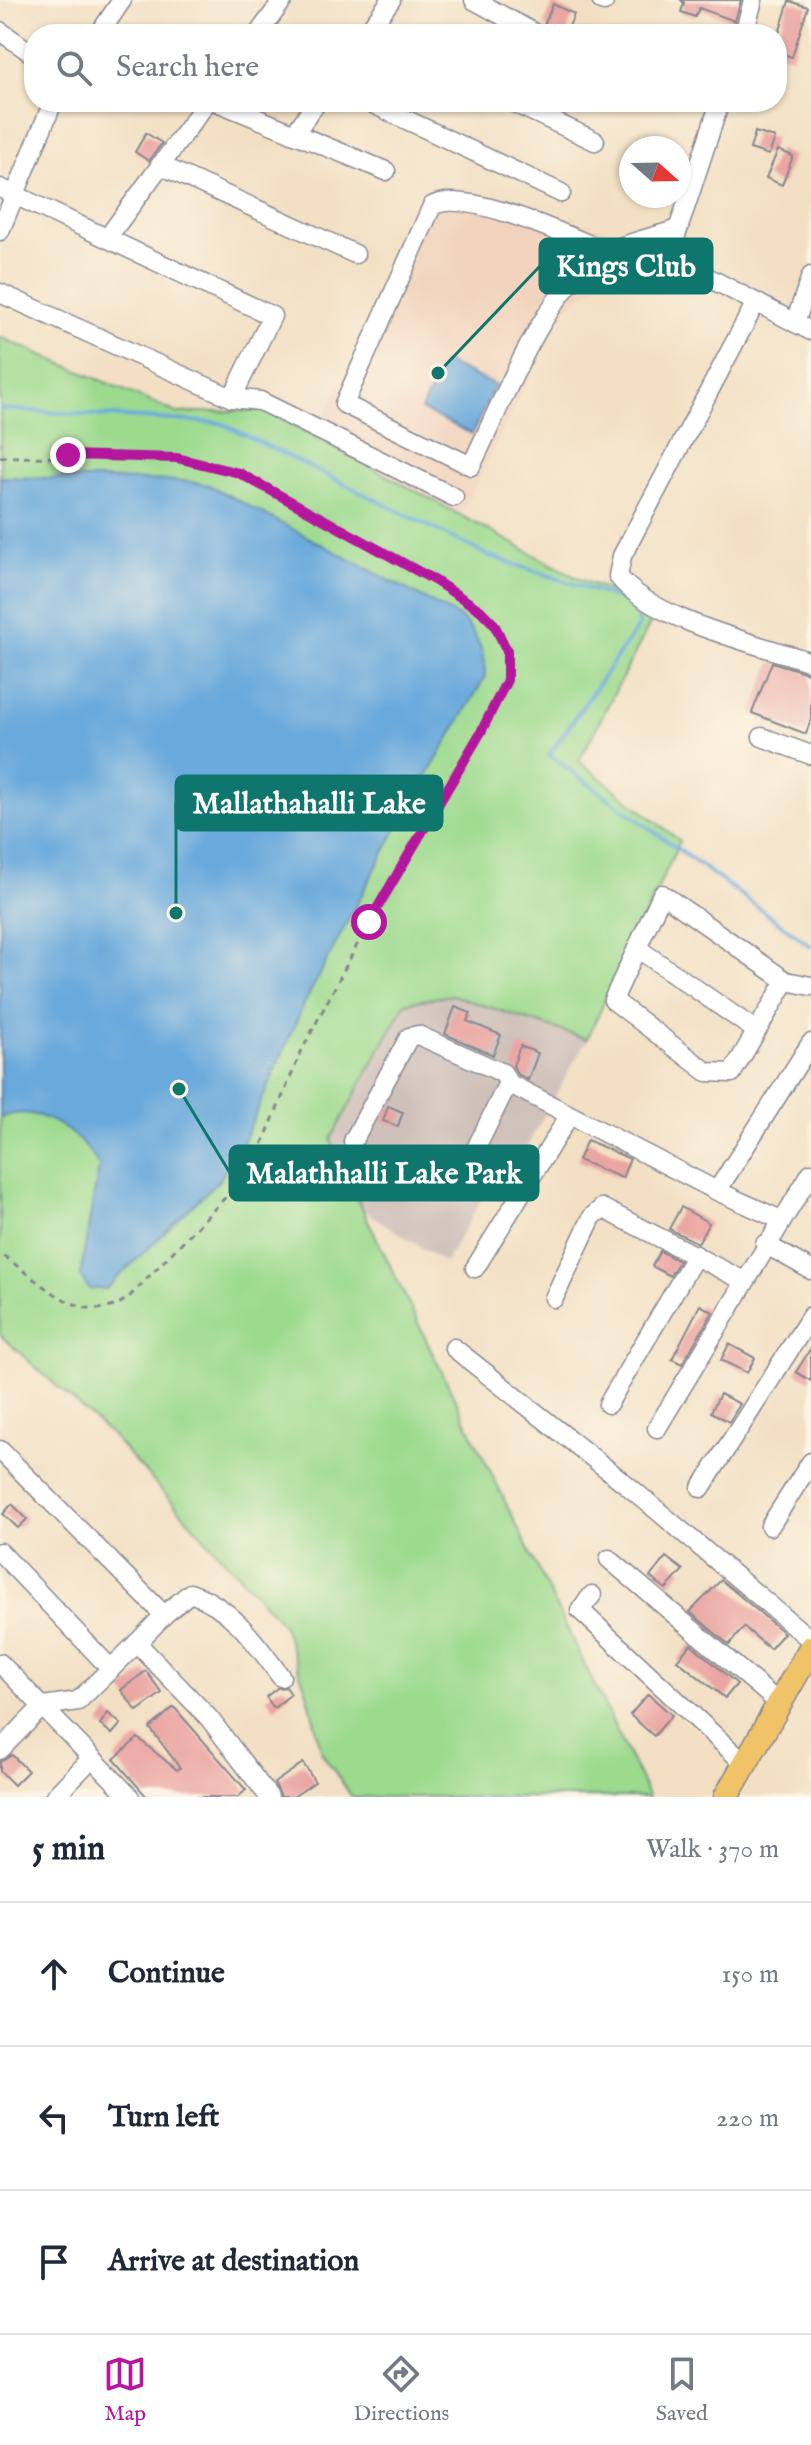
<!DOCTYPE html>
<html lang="en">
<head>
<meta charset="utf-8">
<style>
  body { margin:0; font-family:"IM FELL English",serif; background:#f2f2f3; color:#1f2937 }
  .compass { position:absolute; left:619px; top:136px; width:72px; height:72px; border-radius:50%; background:#fff; box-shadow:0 2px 6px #0004; rotate:110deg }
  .stop { position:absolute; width:24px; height:24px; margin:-18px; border:6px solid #b5179e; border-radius:50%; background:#fff }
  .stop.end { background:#b5179e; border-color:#fff; box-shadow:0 2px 8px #0008 }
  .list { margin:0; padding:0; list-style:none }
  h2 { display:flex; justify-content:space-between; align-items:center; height:104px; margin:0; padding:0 32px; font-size:34px }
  h2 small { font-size:26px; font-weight:400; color:#747a83 }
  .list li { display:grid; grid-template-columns:52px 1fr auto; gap:24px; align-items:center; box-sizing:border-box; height:144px; padding:0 32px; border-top:2px solid #e0e1e3 }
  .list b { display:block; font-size:30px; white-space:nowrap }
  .list em { font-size:26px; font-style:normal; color:#747a83 }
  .icon { flex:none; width:44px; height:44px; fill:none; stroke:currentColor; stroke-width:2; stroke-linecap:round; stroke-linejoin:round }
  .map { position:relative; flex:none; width:811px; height:1797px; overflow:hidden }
  .search { position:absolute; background:#fff; box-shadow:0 2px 6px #0004; left:24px; right:24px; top:24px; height:88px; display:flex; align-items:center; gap:20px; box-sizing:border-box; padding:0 28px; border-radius:32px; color:#747a83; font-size:30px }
  .sheet { height:536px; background:#fff }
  nav { display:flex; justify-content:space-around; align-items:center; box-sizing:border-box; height:112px; border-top:2px solid #e0e1e3; background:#fff; font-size:22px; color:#747a83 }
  nav a { display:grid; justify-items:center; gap:4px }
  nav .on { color:#b5179e }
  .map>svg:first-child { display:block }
</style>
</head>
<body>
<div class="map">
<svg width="811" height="1797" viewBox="0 0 811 1797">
  <rect width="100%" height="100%" fill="#fcf5e5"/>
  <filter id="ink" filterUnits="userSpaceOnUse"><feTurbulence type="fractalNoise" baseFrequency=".0125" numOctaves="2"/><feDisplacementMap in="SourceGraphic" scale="16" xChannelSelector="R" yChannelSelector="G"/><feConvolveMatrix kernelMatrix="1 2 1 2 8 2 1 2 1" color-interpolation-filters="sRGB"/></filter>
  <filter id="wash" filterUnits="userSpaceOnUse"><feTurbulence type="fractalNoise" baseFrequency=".006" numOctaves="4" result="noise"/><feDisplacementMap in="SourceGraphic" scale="32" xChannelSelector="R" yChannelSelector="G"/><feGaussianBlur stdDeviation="1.8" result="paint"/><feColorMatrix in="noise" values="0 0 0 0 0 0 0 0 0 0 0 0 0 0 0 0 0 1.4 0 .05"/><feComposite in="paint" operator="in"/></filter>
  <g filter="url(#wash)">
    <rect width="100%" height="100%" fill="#f3e0c4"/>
    <path fill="#f2d4be" d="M440,187l174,44 33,17 -85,62 -102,206 -146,-80z"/>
    <path fill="#cfc0ba" d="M452,995l135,44 -60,107 -38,40 -44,77 -83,-54 -31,-70 74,-136z"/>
    <path fill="#9cda8e" stroke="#5c8476" stroke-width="2" d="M0,337l177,76 88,-3 316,170 65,23 7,15 -74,143 101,80 -93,198 -135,-44 -47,8 -74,136 11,28 307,630h-297l-30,-44 -14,-58 -26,-72 -170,-187 -112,-101z"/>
    <g fill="#69a9dc" stroke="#426c9d" stroke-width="2">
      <path d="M444,362l51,23 -23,49 -51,-24z"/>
      <path d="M0,477l184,4 25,4 252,133c17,17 24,35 24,59l-86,147 -94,178 -64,145 -22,33 -113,109h-17l-9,-13 19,-110c-18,-31 -60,-65 -99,-48z"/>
    </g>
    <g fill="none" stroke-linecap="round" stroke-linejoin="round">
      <path stroke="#69a9dc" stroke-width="4" d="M0,409l221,14 268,133 146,48 4,21 -90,130 262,191"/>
    </g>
    <g id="blocks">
      <g fill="#eba5a2">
        <path d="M681,0h60l-6,21 -36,-13 -4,9 -14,-5 3,-9z"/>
        <path d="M789,1l19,6 -16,50 -15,-5v-12z"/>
        <path d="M553,4l21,10 -8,20h-14l-8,-9z"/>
        <path d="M755,132l20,6 -6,17 -19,-6z"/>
        <path d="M146,133l16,10 -13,18 -14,-9z"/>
        <path d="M778,150l15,6 -11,29 -16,-7z"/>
        <path d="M772,662l39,12v45l-5,15 -54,-21z"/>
        <path d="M455,1007l16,6 -4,8 34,14 -8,20 -48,-21z"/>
        <path d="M520,1046l18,7 -10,27 -11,-6 -4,-8z"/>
        <path d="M388,1106l15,6 -5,14 -15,-5z"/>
        <path d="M587,1140l43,19 -8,19 -44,-18z"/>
        <path d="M681,1207l28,16 -11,20 -29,-14z"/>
        <path d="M660,1251l19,10 -9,15 -18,-10z"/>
        <path d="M700,1305l13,7 -31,52 -10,-5z"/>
        <path d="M729,1344l26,14 -8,15 -26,-13z"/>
        <path d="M811,1348v33l-15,-9z"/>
        <path d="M720,1394l20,10 -11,18 -18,-10z"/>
        <path d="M12,1504l15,15 -9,9 -15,-14z"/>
        <path d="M666,1557l17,13 -17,19 -16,-12z"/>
        <path d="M721,1580l63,53 -14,16 -26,-22 -15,18 -39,-33z"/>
        <path d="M691,1644l46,40 -12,14 -48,-38z"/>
        <path d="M146,1671l16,22 -25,18 -16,-21z"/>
        <path d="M286,1687l5,7 -17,14 -8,-11 11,-9z"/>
        <path d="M648,1694l24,21 -18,21 -24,-21z"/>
        <path d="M174,1707l72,83 -8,7h-91l-33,-38 24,-21 39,32 3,-2 -30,-40z"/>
        <path d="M108,1713l13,11 -9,10 -12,-10z"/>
        <path d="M12,1755l16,16 -14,14 -14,-14v-9z"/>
        <path d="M303,1763l12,19 -22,15h-12l-7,-14z"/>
      </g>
    </g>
  </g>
  <g filter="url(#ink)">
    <use href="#blocks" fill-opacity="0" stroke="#878891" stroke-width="2"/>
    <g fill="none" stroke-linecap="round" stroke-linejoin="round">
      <g stroke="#878891" stroke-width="21">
        <g id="minor">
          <path d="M474,0l62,34"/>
          <path d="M601,0l3,2"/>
          <path d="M0,31l34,24"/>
          <path d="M99,34l23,-34"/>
          <path d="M258,34l25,-34"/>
          <path d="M366,34l25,-34"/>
          <path d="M744,34l9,-34"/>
          <path d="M217,102l169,69"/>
          <path d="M369,102l192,91"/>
          <path d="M512,102l83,39"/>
          <path d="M720,102l-51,155 142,74"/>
          <path d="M294,134l23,-32"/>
          <path d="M160,165l195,89"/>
          <path d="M0,188l272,128 -40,82 -232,-105"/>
          <path d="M0,231l53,-129"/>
          <path d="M108,237l99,-135"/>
          <path d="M607,252c-35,-14 -143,-65 -175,-46l-88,198 127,62c30,-59 76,-186 137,-214 21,-10 47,-15 70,-23"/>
          <path d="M755,304l-133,252 -4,20c33,44 140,68 193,86"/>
          <path d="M795,323l16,-47"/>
          <path d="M232,398l28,3 194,96"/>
          <path d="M762,737l49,18"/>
          <path d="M662,894l124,87 -54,92 -25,-1 -94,-72z"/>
          <path d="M637,948l118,82"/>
          <path d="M786,981l25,5"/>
          <path d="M508,1083l209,108"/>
          <path d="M353,1141l56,-104 9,-2 85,38 5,10 -49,100"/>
          <path d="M781,1220l-64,-29 94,-148"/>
          <path d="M765,1244l46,26"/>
          <path d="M475,1268l94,-152"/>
          <path d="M554,1298l38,-81 10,-9 142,73"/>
          <path d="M454,1348l173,137 184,155"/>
          <path d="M608,1404l88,-149"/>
          <path d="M657,1428l154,-255"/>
          <path d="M0,1450l164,165 -27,28"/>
          <path d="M701,1488l110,-172"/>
          <path d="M770,1526l41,-64"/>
          <path d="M0,1552l111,117"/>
          <path d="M609,1559l171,145"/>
          <path d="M592,1595l-12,15 166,155"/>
          <path d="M164,1615l26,-22c41,13 66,50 91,84"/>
          <path d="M0,1663l130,134"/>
          <path d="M0,1750l43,-44 35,-5 59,-58 72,75 60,79"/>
          <path d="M54,1797l38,-39"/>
        </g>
      </g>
      <g stroke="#878891" stroke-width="27">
        <path id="major" d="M726,1797l85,-149"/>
      </g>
      <path stroke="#878891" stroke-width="3" stroke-dasharray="6 6" stroke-linecap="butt" d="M0,457l177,1 62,15 195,107 46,30 14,14 10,18 3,38 -26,52 -112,190 -67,128 -51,121 -121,125c-44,38 -94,-18 -130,-43"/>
      <use href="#minor" stroke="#fff" stroke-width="18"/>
      <use href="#major" stroke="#f1c369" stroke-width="24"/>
    </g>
  </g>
  <g fill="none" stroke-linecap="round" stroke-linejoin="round" filter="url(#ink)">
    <path stroke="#b5179e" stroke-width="10" d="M68,455l109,3 62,15 195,107 46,30 14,14 13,27v29l-26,52 -112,190"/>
  </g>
  <path fill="none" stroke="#0f766e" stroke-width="3" d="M438 373L540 266M176 913L176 803M179 1089L230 1173"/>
  <g fill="#0f766e" stroke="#fcf5e5" stroke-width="3">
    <circle cx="438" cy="373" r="8"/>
    <circle cx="176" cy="913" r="8"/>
    <circle cx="179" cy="1089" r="8"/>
  </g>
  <g fill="#0f766e" stroke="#0f766e" stroke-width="3">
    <rect x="540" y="239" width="172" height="54" rx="8"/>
    <rect x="176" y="776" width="266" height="54" rx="8"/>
    <rect x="230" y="1146" width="308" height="54" rx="8"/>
  </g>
  <g font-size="30" text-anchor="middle" font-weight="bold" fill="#fff">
    <text x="626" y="276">Kings Club</text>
    <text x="309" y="813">Mallathahalli Lake</text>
    <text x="384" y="1183">Malathhalli Lake Park</text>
  </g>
</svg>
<svg class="compass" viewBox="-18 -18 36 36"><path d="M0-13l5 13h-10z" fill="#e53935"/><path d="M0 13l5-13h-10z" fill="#747a83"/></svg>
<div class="stop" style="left:369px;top:922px"></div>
<div class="stop end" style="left:68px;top:455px"></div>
<div class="search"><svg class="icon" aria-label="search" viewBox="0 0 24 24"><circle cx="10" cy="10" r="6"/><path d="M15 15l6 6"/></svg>Search here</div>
</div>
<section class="sheet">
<h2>5 min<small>Walk · 370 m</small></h2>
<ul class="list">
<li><svg class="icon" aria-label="ahead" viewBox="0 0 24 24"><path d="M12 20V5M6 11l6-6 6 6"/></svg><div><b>Continue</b></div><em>150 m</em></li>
<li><svg class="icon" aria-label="left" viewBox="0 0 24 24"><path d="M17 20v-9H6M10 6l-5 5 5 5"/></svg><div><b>Turn left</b></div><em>220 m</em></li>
<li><svg class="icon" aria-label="arrive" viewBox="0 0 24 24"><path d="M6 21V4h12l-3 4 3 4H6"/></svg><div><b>Arrive at destination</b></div></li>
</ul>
</section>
<nav>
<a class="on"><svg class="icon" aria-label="map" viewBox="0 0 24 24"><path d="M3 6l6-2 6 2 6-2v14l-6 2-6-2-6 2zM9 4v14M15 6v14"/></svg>Map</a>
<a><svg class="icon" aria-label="directions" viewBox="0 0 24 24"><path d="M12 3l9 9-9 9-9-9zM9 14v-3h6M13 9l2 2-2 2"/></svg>Directions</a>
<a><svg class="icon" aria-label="saved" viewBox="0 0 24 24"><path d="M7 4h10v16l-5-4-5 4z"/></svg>Saved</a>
</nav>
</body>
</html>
